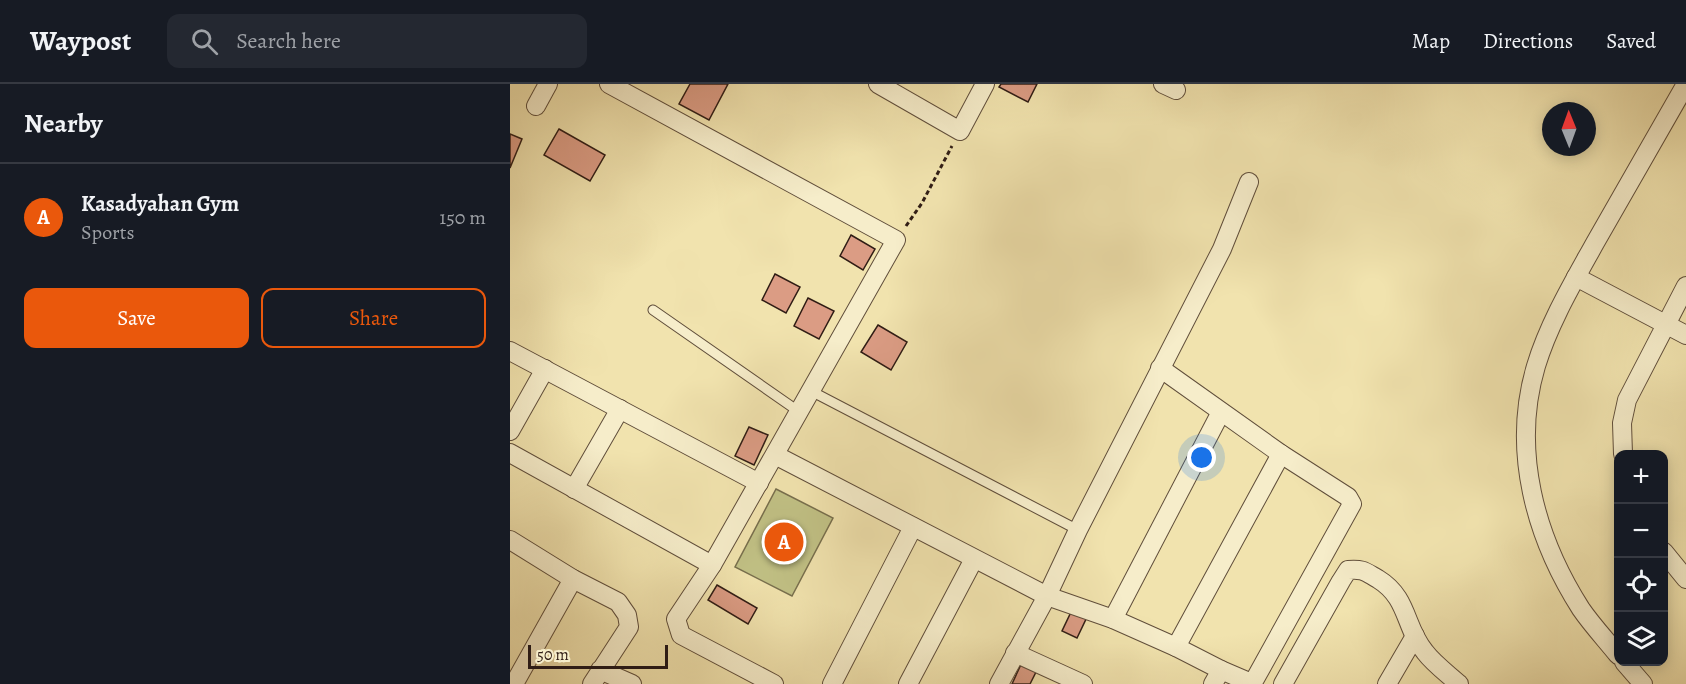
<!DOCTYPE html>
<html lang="en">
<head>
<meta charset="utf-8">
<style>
  body { margin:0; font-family:Alegreya,serif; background:#242831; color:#f1f3f6 }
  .controls { position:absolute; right:18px; bottom:18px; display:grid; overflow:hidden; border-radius:12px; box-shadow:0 3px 15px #0003 }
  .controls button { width:54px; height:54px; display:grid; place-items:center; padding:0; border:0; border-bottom:2px solid #363941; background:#171b24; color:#f1f3f6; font:30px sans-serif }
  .compass { position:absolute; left:1032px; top:18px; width:54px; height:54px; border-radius:50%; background:#171b24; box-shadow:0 3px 15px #0003; rotate:359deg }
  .scale { position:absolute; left:18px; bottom:15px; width:140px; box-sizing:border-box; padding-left:6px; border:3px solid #301d15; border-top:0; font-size:16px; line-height:21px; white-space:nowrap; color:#301d15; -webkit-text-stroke:4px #f6edca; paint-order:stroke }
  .you { position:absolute; left:692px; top:374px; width:21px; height:21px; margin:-15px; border:4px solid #fff; border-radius:50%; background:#1a73e8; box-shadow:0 0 0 9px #1a73e833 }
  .badge { display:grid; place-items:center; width:39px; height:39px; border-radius:50%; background:#ea580c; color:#fff; font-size:20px; font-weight:700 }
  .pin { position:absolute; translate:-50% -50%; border:3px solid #fff; box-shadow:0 2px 6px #0006 }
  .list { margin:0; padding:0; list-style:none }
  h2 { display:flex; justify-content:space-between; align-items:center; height:78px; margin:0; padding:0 24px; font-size:26px }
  h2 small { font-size:20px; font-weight:400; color:#9ea1a6 }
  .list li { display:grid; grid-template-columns:39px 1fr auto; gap:18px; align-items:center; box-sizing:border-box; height:108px; padding:0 24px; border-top:2px solid #363941 }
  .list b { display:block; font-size:22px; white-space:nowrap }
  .list p { margin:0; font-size:20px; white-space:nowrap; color:#9ea1a6 }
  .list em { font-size:20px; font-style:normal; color:#9ea1a6 }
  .actions { display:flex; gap:12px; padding:18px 24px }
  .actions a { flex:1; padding:14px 0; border:2px solid #ea580c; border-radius:12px; text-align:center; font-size:21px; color:#ea580c }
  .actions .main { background:#ea580c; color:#fff }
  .icon { flex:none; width:33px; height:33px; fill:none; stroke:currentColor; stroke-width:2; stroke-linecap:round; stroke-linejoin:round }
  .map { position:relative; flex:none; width:1176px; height:600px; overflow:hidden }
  header { display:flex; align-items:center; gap:36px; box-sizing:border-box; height:84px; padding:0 30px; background:#171b24; border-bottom:2px solid #363941 }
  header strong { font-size:28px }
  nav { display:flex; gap:33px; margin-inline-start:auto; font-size:21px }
  .search { width:420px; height:54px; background:#242831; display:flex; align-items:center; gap:15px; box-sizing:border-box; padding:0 21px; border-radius:12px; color:#9ea1a6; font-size:22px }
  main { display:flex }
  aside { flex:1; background:#171b24 }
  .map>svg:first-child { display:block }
</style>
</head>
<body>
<header>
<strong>Waypost</strong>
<div class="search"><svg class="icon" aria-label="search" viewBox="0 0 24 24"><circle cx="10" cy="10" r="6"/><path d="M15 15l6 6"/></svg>Search here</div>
<nav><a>Map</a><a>Directions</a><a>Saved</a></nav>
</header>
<main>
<aside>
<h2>Nearby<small></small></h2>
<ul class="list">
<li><span class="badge">A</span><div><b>Kasadyahan Gym</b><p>Sports</p></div><em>150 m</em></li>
</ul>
<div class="actions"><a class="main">Save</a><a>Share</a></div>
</aside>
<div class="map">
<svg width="1176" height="600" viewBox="0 0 1176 600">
  <rect width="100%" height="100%" fill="#f1e3ae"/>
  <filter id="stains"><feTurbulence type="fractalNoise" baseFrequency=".00333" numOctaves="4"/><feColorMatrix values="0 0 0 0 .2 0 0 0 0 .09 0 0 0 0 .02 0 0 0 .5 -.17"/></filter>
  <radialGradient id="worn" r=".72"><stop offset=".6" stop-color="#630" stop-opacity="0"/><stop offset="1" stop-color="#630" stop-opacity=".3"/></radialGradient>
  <path fill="#c1c185" stroke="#786f4d" stroke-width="1.5" d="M266,405l57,29 -41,78 -57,-29z"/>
  <g fill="#db9c84" stroke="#301d15" stroke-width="1.5">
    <path d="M180,0h38l-19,36 -30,-16z"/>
    <path d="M491,0h36l-9,18 -29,-15z"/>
    <path d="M49,45l46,26 -15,26 -46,-26z"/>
    <path d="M0,50l12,5 -12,29z"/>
    <path d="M341,151l24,14 -12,21 -23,-14z"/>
    <path d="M265,190l25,13 -14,26 -24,-13z"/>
    <path d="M298,214l26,13 -15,28 -25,-13z"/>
    <path d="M368,241l29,17 -16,28 -30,-18z"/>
    <path d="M239,343l19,8 -14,30 -19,-9z"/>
    <path d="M207,501l40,23 -9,16 -40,-24z"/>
    <path d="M562,526l15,7 -10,21 -15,-7z"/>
    <path d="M513,576l15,8 -8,16h-18z"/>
  </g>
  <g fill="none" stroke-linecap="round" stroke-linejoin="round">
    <g stroke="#604e3b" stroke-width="11">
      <g id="lane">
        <path d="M143,226l145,101"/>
        <path d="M301,307l267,139"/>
      </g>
    </g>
    <g stroke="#604e3b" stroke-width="20">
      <g id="street">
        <path d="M99,0l287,156 -184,325 -36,54 5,16 93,49"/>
        <path d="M368,0l82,47 25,-47"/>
        <path d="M653,0l13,6"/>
        <path d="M26,22l12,-22"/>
        <path d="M1066,193l110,58"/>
        <path d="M0,267l249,132"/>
        <path d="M650,284l121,86 67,43 4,7 -97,175 -6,3 -28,-12"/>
        <path d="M0,347l35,-62"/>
        <path d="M0,369l202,112"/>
        <path d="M1113,370l-1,-31 5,-23 59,-114"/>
        <path d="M265,371l272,141 66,23 63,28 45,23 -8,14"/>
        <path d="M64,405l46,-80"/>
        <path d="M0,456l63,39 45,23 9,13 2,12 -37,57"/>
        <path d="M1154,468l22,27"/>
        <path d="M603,535l108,-207"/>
        <path d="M666,563l105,-193"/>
        <path d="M505,569l68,31"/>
        <path d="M1108,571c-12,-15 -26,-30 -37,-46 -46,-72 -70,-159 -45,-243 13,-43 38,-85 59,-123 30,-53 61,-106 91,-159"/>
        <path d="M1114,578l19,22"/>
        <path d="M90,586l32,14"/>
        <path d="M4,600l59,-105"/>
        <path d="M322,600l81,-157"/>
        <path d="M398,600l66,-125"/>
        <path d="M489,600l48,-88 31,-66 144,-281 27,-67"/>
        <path d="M773,600l58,-103 7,-11c16,-1 16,1 30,9 31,19 26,48 47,73 9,12 23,22 34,32"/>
        <path d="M877,600l28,-48"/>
      </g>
    </g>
    <path stroke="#301d15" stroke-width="3" stroke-dasharray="4.5 3" stroke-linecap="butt" d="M396,142l16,-23 30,-57"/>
    <use href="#lane" stroke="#f6edca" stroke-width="9"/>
    <use href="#street" stroke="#f6edca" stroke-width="18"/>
  </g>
  <rect width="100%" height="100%" filter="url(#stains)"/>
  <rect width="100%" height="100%" fill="url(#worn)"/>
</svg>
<div class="controls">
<button>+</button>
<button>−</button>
<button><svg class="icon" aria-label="locate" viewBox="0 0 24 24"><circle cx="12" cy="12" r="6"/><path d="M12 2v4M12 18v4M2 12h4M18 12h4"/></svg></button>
<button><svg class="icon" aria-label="layers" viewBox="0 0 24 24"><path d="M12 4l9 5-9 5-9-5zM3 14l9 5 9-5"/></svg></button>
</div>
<svg class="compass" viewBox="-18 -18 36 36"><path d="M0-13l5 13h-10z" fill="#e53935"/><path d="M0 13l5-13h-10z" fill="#9ea1a6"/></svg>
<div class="scale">50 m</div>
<div class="you"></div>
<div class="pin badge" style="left:274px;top:458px">A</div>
</div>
</main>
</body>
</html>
